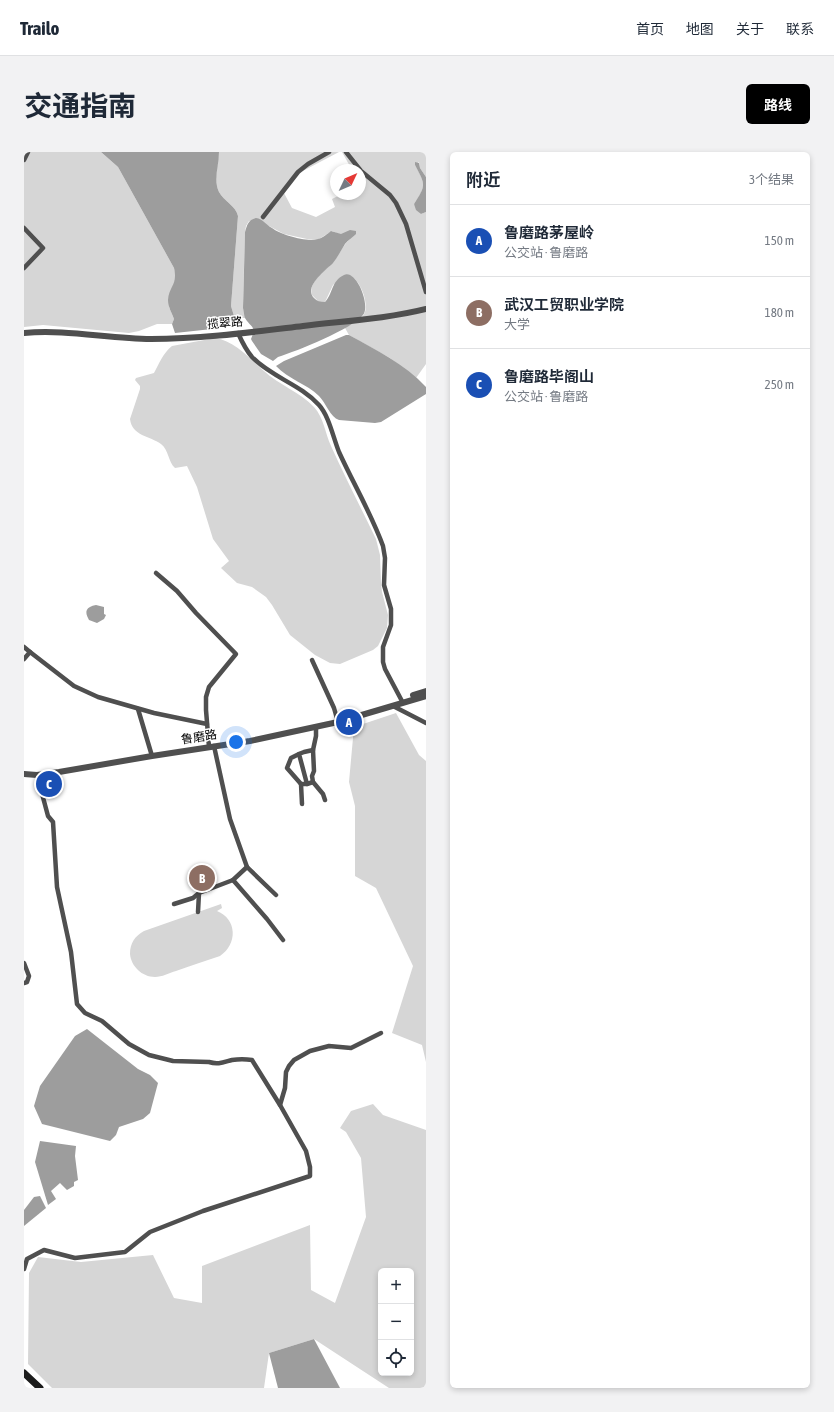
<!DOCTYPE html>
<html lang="zh">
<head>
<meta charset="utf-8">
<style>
  body { margin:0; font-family:"Asap Condensed","Noto Sans SC",sans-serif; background:#f2f2f3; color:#1f2937 }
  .controls { position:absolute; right:12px; bottom:12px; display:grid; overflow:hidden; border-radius:6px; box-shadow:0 2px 6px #0003 }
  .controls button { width:36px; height:36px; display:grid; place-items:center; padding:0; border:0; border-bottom:1px solid #e0e1e3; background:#fff; color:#1f2937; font:20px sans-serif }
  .compass { position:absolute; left:306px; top:12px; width:36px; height:36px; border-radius:50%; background:#fff; box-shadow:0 2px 6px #0003; rotate:46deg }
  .you { position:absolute; left:212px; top:590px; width:14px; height:14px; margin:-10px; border:3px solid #fff; border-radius:50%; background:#1a73e8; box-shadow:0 0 0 6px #1a73e833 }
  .badge { display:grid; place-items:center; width:26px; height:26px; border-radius:50%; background:#000; color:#fff; font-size:13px; font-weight:700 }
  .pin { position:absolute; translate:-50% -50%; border:2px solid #fff; box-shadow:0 1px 4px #0006 }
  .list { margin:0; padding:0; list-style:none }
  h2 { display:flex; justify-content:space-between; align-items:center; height:52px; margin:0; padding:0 16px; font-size:17px }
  h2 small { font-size:13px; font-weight:400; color:#747a83 }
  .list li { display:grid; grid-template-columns:26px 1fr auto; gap:12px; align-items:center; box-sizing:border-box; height:72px; padding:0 16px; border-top:1px solid #e0e1e3 }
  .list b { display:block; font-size:15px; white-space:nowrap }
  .list p { margin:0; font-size:13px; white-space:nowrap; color:#747a83 }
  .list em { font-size:13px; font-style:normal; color:#747a83 }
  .icon { flex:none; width:22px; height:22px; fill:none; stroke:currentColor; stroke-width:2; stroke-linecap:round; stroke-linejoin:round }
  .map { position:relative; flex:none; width:402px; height:1236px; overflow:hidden; border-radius:6px }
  header { display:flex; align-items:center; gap:24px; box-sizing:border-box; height:56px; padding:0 20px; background:#fff; border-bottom:1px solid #e0e1e3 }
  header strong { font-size:19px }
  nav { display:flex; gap:22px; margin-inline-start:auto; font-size:14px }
  .intro { display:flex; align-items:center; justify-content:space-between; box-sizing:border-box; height:96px; padding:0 24px }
  h1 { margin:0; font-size:28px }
  .button { padding:10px 18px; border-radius:6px; background:#000; color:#fff; font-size:14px; font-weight:700 }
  main { display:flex; gap:24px; padding:0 24px }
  aside { flex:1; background:#fff; border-radius:6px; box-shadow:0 2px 6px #0003 }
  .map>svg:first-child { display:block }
</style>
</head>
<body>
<header>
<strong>Trailo</strong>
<nav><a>首页</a><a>地图</a><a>关于</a><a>联系</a></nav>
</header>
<div class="intro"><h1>交通指南</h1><a class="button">路线</a></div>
<main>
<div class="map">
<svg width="402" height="1236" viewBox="0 0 402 1236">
  <rect width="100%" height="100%" fill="#fff"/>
  <g fill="#d6d6d6" fill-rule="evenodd">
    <path d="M0,0h77l17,15 56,101 2,8 -1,5 -6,15v11l5,12 -2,5h-15l-18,7 -10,2 -86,-8 -19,2z"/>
    <path d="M195,0h120l-40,21 -15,20 8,15 24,9 19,-10 -3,-8 10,-5h18v-24h-8l-10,-18h84v25l-6,-9 -1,-6 -4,3c11,20 11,21 -1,39l7,10 5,-2v152l-10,14 -26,-20 -41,-23 -4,-7c6,-4 18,-9 20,-16 4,-11 -7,-39 -20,-37l-12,10 -8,17h-6l-7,-7c-4,-14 14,-24 21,-33 7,-8 10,-17 17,-23l-18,-8 -13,8h-12l-23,-5 -15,-8 -20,-5 -3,5 -1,6 -2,69 2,17h-11v-2l-3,-10 7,-90c-2,-10 -14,-15 -19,-24 -6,-13 -1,-27 0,-40z"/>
    <path d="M191,186c20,3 34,20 49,33 15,14 36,21 50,36 10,11 11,26 17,39 14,31 30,62 45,93l4,16 1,28 1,9 6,23 -1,13 -9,18 -5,4 -33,14 -10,-1 -15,-8 -25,-20 -18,-30 -6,-8 -14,-10 -15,-4 -16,-15 8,-7 -16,-22 -16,-52 -10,-21 -12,2c-7,-6 -6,-18 -14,-24 -11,-8 -29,-8 -31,-25l10,-30v-3l-5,-6 1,-2 18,-5c5,-9 9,-20 18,-27z"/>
    <path d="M372,561l23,42 7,6v301l-4,-17 -30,-12 21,-67 -37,-78 -21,-12v-70l-6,-24 5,-55z"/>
    <path d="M197,752l1,4 -5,3c20,8 21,33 3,45 -15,5 -30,10 -44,15 -7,2 -14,6 -21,6 -13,0 -24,-11 -25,-23 0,-11 5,-18 14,-23z"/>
    <path d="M349,952l10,11 43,15v258h-37l-75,-49 -45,14 -5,35h-212l-24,-24 1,-91 9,-16 43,5 72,-7 21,43 28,5v-37l108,-41 1,65 24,13 31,-86 -5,-59 -15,-26 -6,-4 11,-17zM357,1119h30v102h-30z"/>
  </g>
  <g fill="#9d9d9d">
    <path d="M77,0h118c0,14 -6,27 0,40 5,9 17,14 19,24l-7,90 3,10v2l-22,11 -37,4 -3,-9 2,-5c-2,-6 -6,-12 -6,-19 1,-14 10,-15 6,-32l-56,-101z"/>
    <path d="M391,10l4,1 1,5 6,9v35l-5,2 -5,-4 -2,-6c12,-19 12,-18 1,-39z"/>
    <path d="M232,66c7,1 10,7 16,10 9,7 34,14 46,11 5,-1 9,-5 13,-8l10,3 9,-4 6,1v3c-3,3 -8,6 -11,10 -4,6 -7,13 -12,19 -7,7 -30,24 -19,35 3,3 6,4 11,4 8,-8 6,-21 19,-27 12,-6 27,30 19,40 -11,14 -66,36 -85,42l-5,4 -12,-7 -9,-13 -1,-2c6,-13 0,-11 -6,-21 -1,-2 -1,-7 -2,-10l2,-76c2,-7 3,-12 11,-14z"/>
    <path d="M322,183h3c27,15 56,29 77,52v7l-45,28 -6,1 -36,-3c-9,-3 -13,-17 -20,-24 -12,-12 -31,-17 -43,-30l8,-5z"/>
    <path d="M72,453l8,2v7l2,1 -2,4 -7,4 -8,-3c-5,-9 -3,-13 7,-15z"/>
    <path d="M63,877l51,40 12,6 8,8 -8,30 -7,6 -24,8 -3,8 -6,6 -68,-17 -8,-18 6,-20 35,-50z"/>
    <path d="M16,989l36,5 -1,10 3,24 -4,2v4l-7,4 -7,-7 -9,8 5,8 -8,6 -13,-43z"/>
    <path d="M16,1044l6,12 -22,18v-16l10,-13z"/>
    <path d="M290,1187l26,49h-62l-9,-35z"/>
  </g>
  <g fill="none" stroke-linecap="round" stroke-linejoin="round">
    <g stroke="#4f4f4f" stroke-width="4.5">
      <path d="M322,0l15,19 29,24 6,8 10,21 20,68"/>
      <path d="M0,8l4,-8"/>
      <path d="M239,65l35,-45 10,-8 21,-12"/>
      <path d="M0,76l19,20 -19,20"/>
      <path d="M214,181c4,9 8,17 14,24 19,20 48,27 67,48 10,11 14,32 20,47 14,31 32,61 44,94l2,12 -1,27 7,24v16l-8,22v15l2,7 18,34"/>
      <path d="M132,421l21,18 19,22 40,41 -27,33 -3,10v13l3,37"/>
      <path d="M0,495l6,5 -6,7"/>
      <path d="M6,500l44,34 24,11 56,16 53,11"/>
      <path d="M288,508l22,48 4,14"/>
      <path d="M369,554l33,17"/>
      <path d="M114,557l14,47"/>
      <path d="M292,575v9l-3,14 1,21 -2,5 1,6 10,12 2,6"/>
      <path d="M190,594l16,73 17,48 29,28"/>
      <path d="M289,598l-9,2 -5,2 8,30 6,-2"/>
      <path d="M275,602l-8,4 -4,10 14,16h6"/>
      <path d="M277,632l1,20"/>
      <path d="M223,715l-14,13 34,39 16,21"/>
      <path d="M150,752l19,-6 6,-5"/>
      <path d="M174,760l1,-19 34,-13"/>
      <path d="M0,811l5,13 -2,6 -3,1"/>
      <path d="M256,953l5,-17 1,-16 3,-6 5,-6 16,-9 19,-5 22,2 30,-15"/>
      <path d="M0,1117l3,-10 17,-9 31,8 50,-6 25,-20 53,-21 107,-35v-9l-4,-16 -26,-46 -28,-45c-6,-1 -14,-1 -20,0 -8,2 -14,5 -23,2l-36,-1 -24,-6 -20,-11 -27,-23 -17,-8 -8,-9 -6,-52 -14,-65 -4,-65 -5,-6 -11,-41"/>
    </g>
    <g stroke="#4f4f4f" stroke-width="6">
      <path d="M0,181c43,-4 85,6 127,6 51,0 102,-7 152,-13 41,-5 83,-7 123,-17"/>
      <path d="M389,543l13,-4"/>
      <path d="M0,622l13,1 22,-3 93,-16 98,-15 88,-19 88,-26"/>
    </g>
    <path stroke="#1c1c1c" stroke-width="7" d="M0,1221l16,15"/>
  </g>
  <g text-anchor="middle" stroke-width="3" stroke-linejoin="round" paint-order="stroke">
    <g font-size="12" fill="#000" stroke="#fff">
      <text transform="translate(201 171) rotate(-5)" y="4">揽翠路</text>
      <text transform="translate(175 585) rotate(-9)" y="4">鲁磨路</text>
    </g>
  </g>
</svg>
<div class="controls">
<button>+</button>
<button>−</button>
<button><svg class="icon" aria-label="locate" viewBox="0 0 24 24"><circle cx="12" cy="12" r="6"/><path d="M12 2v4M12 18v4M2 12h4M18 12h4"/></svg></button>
</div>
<svg class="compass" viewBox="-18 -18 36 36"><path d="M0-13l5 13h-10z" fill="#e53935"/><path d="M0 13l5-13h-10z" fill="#747a83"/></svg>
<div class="you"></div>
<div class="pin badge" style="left:325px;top:570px;background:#1a4fb4">A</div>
<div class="pin badge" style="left:178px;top:726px;background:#8d6e63">B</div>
<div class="pin badge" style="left:25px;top:632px;background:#1a4fb4">C</div>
</div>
<aside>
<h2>附近<small>3个结果</small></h2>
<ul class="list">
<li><span class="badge" style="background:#1a4fb4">A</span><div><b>鲁磨路茅屋岭</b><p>公交站 · 鲁磨路</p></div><em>150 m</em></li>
<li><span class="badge" style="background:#8d6e63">B</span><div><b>武汉工贸职业学院</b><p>大学</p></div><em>180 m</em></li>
<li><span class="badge" style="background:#1a4fb4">C</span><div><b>鲁磨路毕阁山</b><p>公交站 · 鲁磨路</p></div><em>250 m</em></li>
</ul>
</aside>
</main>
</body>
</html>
